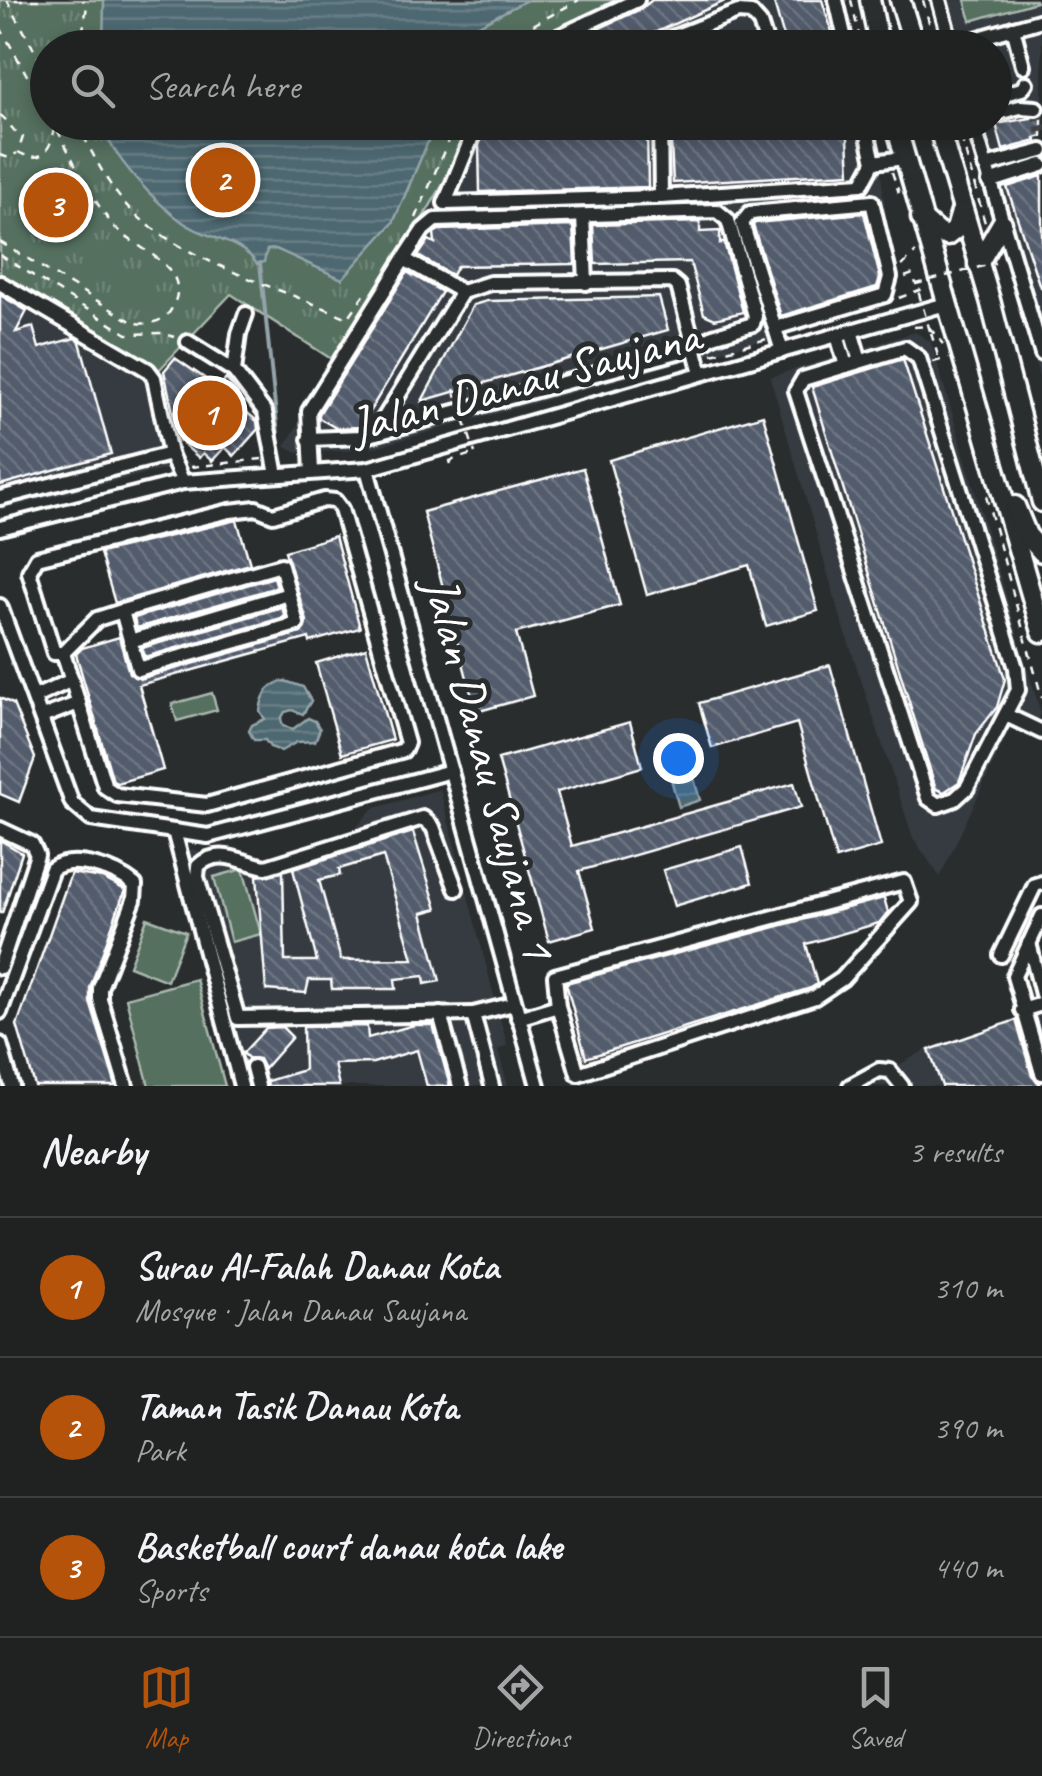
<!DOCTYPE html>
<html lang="en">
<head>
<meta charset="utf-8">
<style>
  body { margin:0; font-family:Caveat,sans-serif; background:#2d2f2f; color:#f1f3f6 }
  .you { position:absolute; left:678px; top:758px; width:35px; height:35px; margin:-25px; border:8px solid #fff; border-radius:50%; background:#1a73e8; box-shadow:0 0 0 15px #1a73e833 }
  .badge { display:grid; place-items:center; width:65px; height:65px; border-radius:50%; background:#b45309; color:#fff; font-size:32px; font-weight:700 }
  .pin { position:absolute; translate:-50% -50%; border:5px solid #fff; box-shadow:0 2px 10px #0006 }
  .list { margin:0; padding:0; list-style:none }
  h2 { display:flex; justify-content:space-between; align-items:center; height:130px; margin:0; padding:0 40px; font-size:42px }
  h2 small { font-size:32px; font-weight:400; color:#a2a4a5 }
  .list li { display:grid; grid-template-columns:65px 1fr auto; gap:30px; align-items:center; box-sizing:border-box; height:140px; padding:0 40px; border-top:2px solid #3d3f40 }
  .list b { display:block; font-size:38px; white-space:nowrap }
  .list p { margin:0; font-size:32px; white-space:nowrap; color:#a2a4a5 }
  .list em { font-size:32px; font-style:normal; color:#a2a4a5 }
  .icon { flex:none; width:55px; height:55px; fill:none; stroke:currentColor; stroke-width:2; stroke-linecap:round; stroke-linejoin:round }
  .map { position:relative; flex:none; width:1042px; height:1086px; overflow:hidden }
  .search { position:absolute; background:#202222; box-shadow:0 5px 15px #0003; left:30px; right:30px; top:30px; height:110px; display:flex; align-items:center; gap:25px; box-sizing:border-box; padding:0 35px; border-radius:55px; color:#a2a4a5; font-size:38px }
  .sheet { height:550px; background:#202222 }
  nav { display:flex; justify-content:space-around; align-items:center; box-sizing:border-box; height:140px; border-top:2px solid #3d3f40; background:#202222; font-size:28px; color:#a2a4a5 }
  nav a { display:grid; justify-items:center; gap:5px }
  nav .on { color:#b45309 }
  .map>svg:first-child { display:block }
</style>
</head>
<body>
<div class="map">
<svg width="1042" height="1086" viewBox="0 0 1042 1086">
  <defs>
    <pattern id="park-tufts" width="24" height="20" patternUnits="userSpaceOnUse" patternTransform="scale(2.5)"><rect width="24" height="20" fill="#55705f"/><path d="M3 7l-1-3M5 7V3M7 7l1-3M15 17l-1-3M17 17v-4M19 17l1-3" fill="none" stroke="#6e8577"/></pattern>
    <pattern id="water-rules" width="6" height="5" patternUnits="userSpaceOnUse" patternTransform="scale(2.5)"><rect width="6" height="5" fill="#4d6871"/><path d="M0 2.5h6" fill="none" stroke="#687f86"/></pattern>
    <pattern id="building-back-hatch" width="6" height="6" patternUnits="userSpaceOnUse" patternTransform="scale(2.5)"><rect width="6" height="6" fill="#535c6c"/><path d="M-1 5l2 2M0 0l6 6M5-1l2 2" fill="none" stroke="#6d7482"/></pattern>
  </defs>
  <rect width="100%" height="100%" fill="#2a2d2e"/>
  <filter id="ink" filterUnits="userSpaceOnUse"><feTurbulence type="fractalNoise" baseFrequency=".01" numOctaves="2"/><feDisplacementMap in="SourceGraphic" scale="20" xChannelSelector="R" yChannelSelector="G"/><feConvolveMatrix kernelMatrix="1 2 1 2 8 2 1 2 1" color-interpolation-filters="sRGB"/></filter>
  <g filter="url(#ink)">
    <g fill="#363b41">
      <path d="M629,0h216l11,47 -335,1z"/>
      <path d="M933,0h109v387l-75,-264 27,-1v-74l-48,-1z"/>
      <path d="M474,123h403l6,71 13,85 -7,26 -524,145 -68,3 -12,-7 180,-298z"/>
      <path d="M0,274l159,96 22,88 11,7 -43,8 -149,37z"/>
      <path d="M915,332l16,10 110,372 -11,20 -19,-8 -71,151 -27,-39 -71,-216 -72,-245z"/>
      <path d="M440,789l67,256 -9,5 10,36h-258l-65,-234 9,-3 13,6 25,-6 33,14 81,-23 26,-31z"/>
      <path d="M1042,1009v77h-180l65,-37z"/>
    </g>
    <g fill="#55705f" stroke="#aab8af" stroke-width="2.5">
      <path d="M965,0h70l1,2 -65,19z"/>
      <path d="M212,693l5,17 -40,11 -5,-17z"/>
      <path d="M243,869l18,65 -30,8 -17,-65z"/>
      <path d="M147,918l39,14 -19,49 -38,-15z"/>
      <path d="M196,979l29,107h-76l-23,-88z"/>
    </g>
    <path fill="url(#park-tufts)" stroke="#aab8af" stroke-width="2.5" d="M0,0h629l-108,47 -473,1v74l426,1 -9,25 -129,214 -105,-68 -72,76 -159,-96z"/>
    <g fill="url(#water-rules)" stroke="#94a4aa" stroke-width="2.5">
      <path d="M104,0h423l-50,26 -9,21 -365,1z"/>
      <path d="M101,122h335v1l-43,100 -51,56 -66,-30 -9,1 -3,12 -7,2c-16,-24 -50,-25 -73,-41 -30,-21 -72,-66 -83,-101z"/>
      <path d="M285,681l18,6 8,14 -8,13 -11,-4 -7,2 -4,7 2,7 10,3 15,-11 7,3 5,8 -5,12 -18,1 -16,9 -11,-4 -5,-7h-11l-5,-9 3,-6 13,-6 -5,-8c2,-15 9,-28 25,-30z"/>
      <path d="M689,761l11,39 -21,7 -11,-38z"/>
    </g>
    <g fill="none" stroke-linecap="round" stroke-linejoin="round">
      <path stroke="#94a4aa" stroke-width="4" d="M260,263l18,172"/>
    </g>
    <g fill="url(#building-back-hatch)" stroke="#fff" stroke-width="2.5" fill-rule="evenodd">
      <path d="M652,0h75l-106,48h-49l-2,-6 71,-33z"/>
      <path d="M773,0h49l15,48h-50z"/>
      <path d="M1042,116v20l-7,2 1,3 -33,9 -7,-26z"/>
      <path d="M670,122h177l3,51 -177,10z"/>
      <path d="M647,124l1,63 -168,5 -1,-47 7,-16z"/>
      <path d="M1042,176v111h-2l-33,-100z"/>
      <path d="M864,213l16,64 -3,10 -96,29 -28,-91 2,-2z"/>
      <path d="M700,222v10l20,-1v13l4,-2 19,70 -28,7 -11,-5 -14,-52 -95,2 -2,-39z"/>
      <path d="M573,226l2,38 -118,2 -5,9 -34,-19 11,-16 6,3 -1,-10 5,-3z"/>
      <path d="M407,272l35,20 -82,135 -24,1 -17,-10v-4z"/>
      <path d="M0,295l27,16 -11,21 17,-5 6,21 36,-10 5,4 31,112 -111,31z"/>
      <path d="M659,297l9,33 -246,71 51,-96 14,-4z"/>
      <path d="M175,358l44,30 7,-9 12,14 -6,7 25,21 1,8 -24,27 -9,-9 -13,14 -9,-8 -4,5 -20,-18 -15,-69z"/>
      <path d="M903,359l102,320 -8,28 -21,27 -17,48 -15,10 -8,-3 -124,-402z"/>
      <path d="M763,415l55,196 -52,15 -17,-61 -102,30 -38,-135z"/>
      <path d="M583,468l37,137 -104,28 17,63 -57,16 -53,-200z"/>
      <path d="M237,520l13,44 -135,39 -15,-50z"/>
      <path d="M335,536l25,92 -50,14 -1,-4 -170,47 24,85 -46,13 -4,-2 -37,-127 6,-6 37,-11 10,36 11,6 161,-46 6,-12 -22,-70z"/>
      <path d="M274,577l3,10 -140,41 -3,-10z"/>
      <path d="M282,607l3,10 -140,40 -3,-9z"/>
      <path d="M366,648l26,92 -50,14 -26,-91z"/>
      <path d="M830,665l51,181 -45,13 -39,-136 -85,25 -13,-45z"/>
      <path d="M0,698l13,6 22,54 -16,44 -19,-8z"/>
      <path d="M630,722l12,45 -85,25 15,54 222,-63 7,24 -222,64 16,57 -46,13 -51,-182z"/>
      <path d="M413,832l24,77 -15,4 18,68 -15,3 -1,-8 -29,3 1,10h-64l-1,-9h-22l-3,13 -40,-3 -9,-114 26,-4 2,89h32l-24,-92zM383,856l30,103 -72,1 -22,-80 21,-5 -1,-6z"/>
      <path d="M0,840l22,13 -20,60h-2z"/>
      <path d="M742,847l10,36 -78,23 -11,-36z"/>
      <path d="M71,873l31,5 23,12 -35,98v14l26,84h-81l-18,-61z"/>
      <path d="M884,898l4,14 -9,11 -73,21 11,40 -6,4 -225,70 -20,-75z"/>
      <path d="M1016,1020l16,56 10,10h-100l-13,-36z"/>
      <path d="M414,1025h19l17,61h-23l-10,-36 -44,13 -39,1 5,22h-71l-1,-5 37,-11 -1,-43 64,-1 1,12z"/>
      <path d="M282,1027l10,10 -28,32 -5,-10 -11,-1 -5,-5 23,-25z"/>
    </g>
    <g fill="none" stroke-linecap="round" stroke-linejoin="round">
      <path stroke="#3f4243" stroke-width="12" stroke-dasharray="12 6" stroke-linecap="butt" d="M1036,108l6,24"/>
      <g stroke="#fff" stroke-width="20">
        <g id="minor">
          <path d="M836,0l11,48"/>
          <path d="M939,0l13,48"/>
          <path d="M1013,28l10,38"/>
          <path d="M534,48l103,-48"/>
          <path d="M657,48l4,-6 77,-30 13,1 9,10 8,25"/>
          <path d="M944,48l98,-28"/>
          <path d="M994,97l28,-8 4,-6"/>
          <path d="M994,114l26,-7 16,1"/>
          <path d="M478,122l-33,81 216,-6 201,-13 12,-22 -9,-40"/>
          <path d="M660,122l1,75"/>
          <path d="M973,122l69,232"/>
          <path d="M874,162l30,-4"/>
          <path d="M985,166l57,-15"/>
          <path d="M989,182l53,-17"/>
          <path d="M583,216l3,67"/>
          <path d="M404,259l58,33"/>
          <path d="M0,283l148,87 6,8 16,76"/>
          <path d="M775,328l110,-33 5,-18 -18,-75 -122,11 -8,10 40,128"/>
          <path d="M851,331l9,30"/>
          <path d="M837,335l9,31"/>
          <path d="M188,342l46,29 31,41 12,63"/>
          <path d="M905,348l14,10 97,310 2,22 -51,98 -12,11 -17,6 -10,-7 -132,-407 7,-12z"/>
          <path d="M234,371l5,-37 7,-20"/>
          <path d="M375,433l87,-141 28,-9 182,-2 6,5 23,87"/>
          <path d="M309,439l53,-2 334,-90 17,-11 40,-12 2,-8 -27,-96 -11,-9 -282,9 -12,10 -19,29 -95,152 3,61"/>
          <path d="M367,469l171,617"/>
          <path d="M0,498l170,-44 13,28"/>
          <path d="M324,500l11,1 6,8 66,234 -3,7 -197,55 -90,-10 -12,-8 -42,-134h-9l-25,-81 8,-14 193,-47 26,-3 17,7z"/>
          <path d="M0,528l183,-46 184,-13 579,-165"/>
          <path d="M0,606l72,197 19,16 117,17 243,-65"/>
          <path d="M130,641l159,-47"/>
          <path d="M63,653l34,-34 25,-8 159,-46 16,59 -159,45 -16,-58"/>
          <path d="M35,697l37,-17"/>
          <path d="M1006,715l36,17"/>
          <path d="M42,717l37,-14"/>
          <path d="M0,829l32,15 5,11 -37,112"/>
          <path d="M174,831l67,255"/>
          <path d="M904,882l7,20 -69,77 -27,18 -237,77 -20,-68 -3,-30z"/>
          <path d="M456,889l-23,-62 -10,-9 -157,49c-24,-4 -47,-21 -68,-1l-1,11 41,141 235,-4"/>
          <path d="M1042,916l-28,60 28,97"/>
          <path d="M1029,943l13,51"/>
          <path d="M1001,955l34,-70 7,-2"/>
          <path d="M1022,1010l20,-6"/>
          <path d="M0,1012l52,-143c21,-15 64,0 83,16l-1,15 -34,88v11l26,87"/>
          <path d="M440,1014l20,72"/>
          <path d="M518,1018l40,-12"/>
          <path d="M0,1044l12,42"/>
          <path d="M253,1067l5,19"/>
          <path d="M492,1086l-19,-72 41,-10"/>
          <path d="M850,1086l29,-16 11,1 12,15"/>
        </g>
      </g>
      <g stroke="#fff" stroke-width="25">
        <g id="major">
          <path d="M870,0l10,48"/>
          <path d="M900,0l15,48"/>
          <path d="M895,122l147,510"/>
          <path d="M937,122l53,178 52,202"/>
          <path d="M921,218l17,15 9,3 9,-7 5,-17"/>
          <path d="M978,264l24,-41"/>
          <path d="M1015,506l12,29 15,17"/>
        </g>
      </g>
      <g stroke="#fff" stroke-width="2.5" stroke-dasharray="8 8" stroke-linecap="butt">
        <path d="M7,0l41,75"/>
        <path d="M15,0h24"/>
        <path d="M851,0l11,48"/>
        <path d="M923,0l11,41"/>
        <path d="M0,27l48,86"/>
        <path d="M80,48l7,-42 -4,-6"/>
        <path d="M491,48l88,-48"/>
        <path d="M0,115c10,6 11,17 23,22l-5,15c24,13 32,-2 37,-24"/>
        <path d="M76,122c17,31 32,67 58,91 52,49 149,76 214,105l19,-27"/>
        <path d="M957,122l28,101"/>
        <path d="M0,155l9,3 8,-5"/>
        <path d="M892,172l7,21"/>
        <path d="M416,218l40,-96"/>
        <path d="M0,242l134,81c16,2 32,-1 39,-17 21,-42 -42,-57 -62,-83 -23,-30 -40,-68 -58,-101"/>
        <path d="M0,255l127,79 35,-1 13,4"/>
        <path d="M902,266l14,-14"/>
        <path d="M905,277l8,-3 3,10"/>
        <path d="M899,298l28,-11"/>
        <path d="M914,327l14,-1 15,18"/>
        <path d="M931,333l8,26"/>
        <path d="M712,354l55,-15"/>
        <path d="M933,362l16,-4"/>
        <path d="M451,464l-1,-3 25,-8"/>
        <path d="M191,467l71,-8"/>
        <path d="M986,496l56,202"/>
      </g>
      <use href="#minor" stroke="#2a2d2e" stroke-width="12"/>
      <use href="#major" stroke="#2a2d2e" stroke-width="18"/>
      <g stroke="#fff" stroke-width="2.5" stroke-dasharray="8 8" stroke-linecap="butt">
        <path d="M930,331l-14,-47 79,-21"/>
        <path d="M454,389l21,64"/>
      </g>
    </g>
  </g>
  <g text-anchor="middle" stroke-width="10" stroke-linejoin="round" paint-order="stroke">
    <g font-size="50" fill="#fff" stroke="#2a2d2e">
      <text transform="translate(524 379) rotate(-15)" y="18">Jalan Danau Saujana</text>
      <text transform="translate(491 767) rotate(75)" y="18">Jalan Danau Saujana 1</text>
    </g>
  </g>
</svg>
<div class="you"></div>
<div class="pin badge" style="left:210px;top:413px">1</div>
<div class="pin badge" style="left:223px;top:180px">2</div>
<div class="pin badge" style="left:56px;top:205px">3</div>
<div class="search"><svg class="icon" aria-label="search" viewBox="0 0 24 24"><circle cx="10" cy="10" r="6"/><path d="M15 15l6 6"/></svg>Search here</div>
</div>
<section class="sheet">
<h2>Nearby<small>3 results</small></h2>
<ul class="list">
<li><span class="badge">1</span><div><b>Surau Al-Falah Danau Kota</b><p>Mosque · Jalan Danau Saujana</p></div><em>310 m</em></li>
<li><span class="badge">2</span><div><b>Taman Tasik Danau Kota</b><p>Park</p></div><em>390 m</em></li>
<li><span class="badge">3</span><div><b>Basketball court danau kota lake</b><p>Sports</p></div><em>440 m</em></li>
</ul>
</section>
<nav>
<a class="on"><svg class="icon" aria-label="map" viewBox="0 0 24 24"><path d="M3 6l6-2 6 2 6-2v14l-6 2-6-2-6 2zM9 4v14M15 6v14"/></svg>Map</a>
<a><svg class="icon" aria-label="directions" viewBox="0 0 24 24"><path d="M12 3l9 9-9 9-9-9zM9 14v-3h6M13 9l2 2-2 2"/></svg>Directions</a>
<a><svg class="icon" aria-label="saved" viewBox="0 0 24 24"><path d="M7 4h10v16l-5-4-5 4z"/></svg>Saved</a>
</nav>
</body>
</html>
